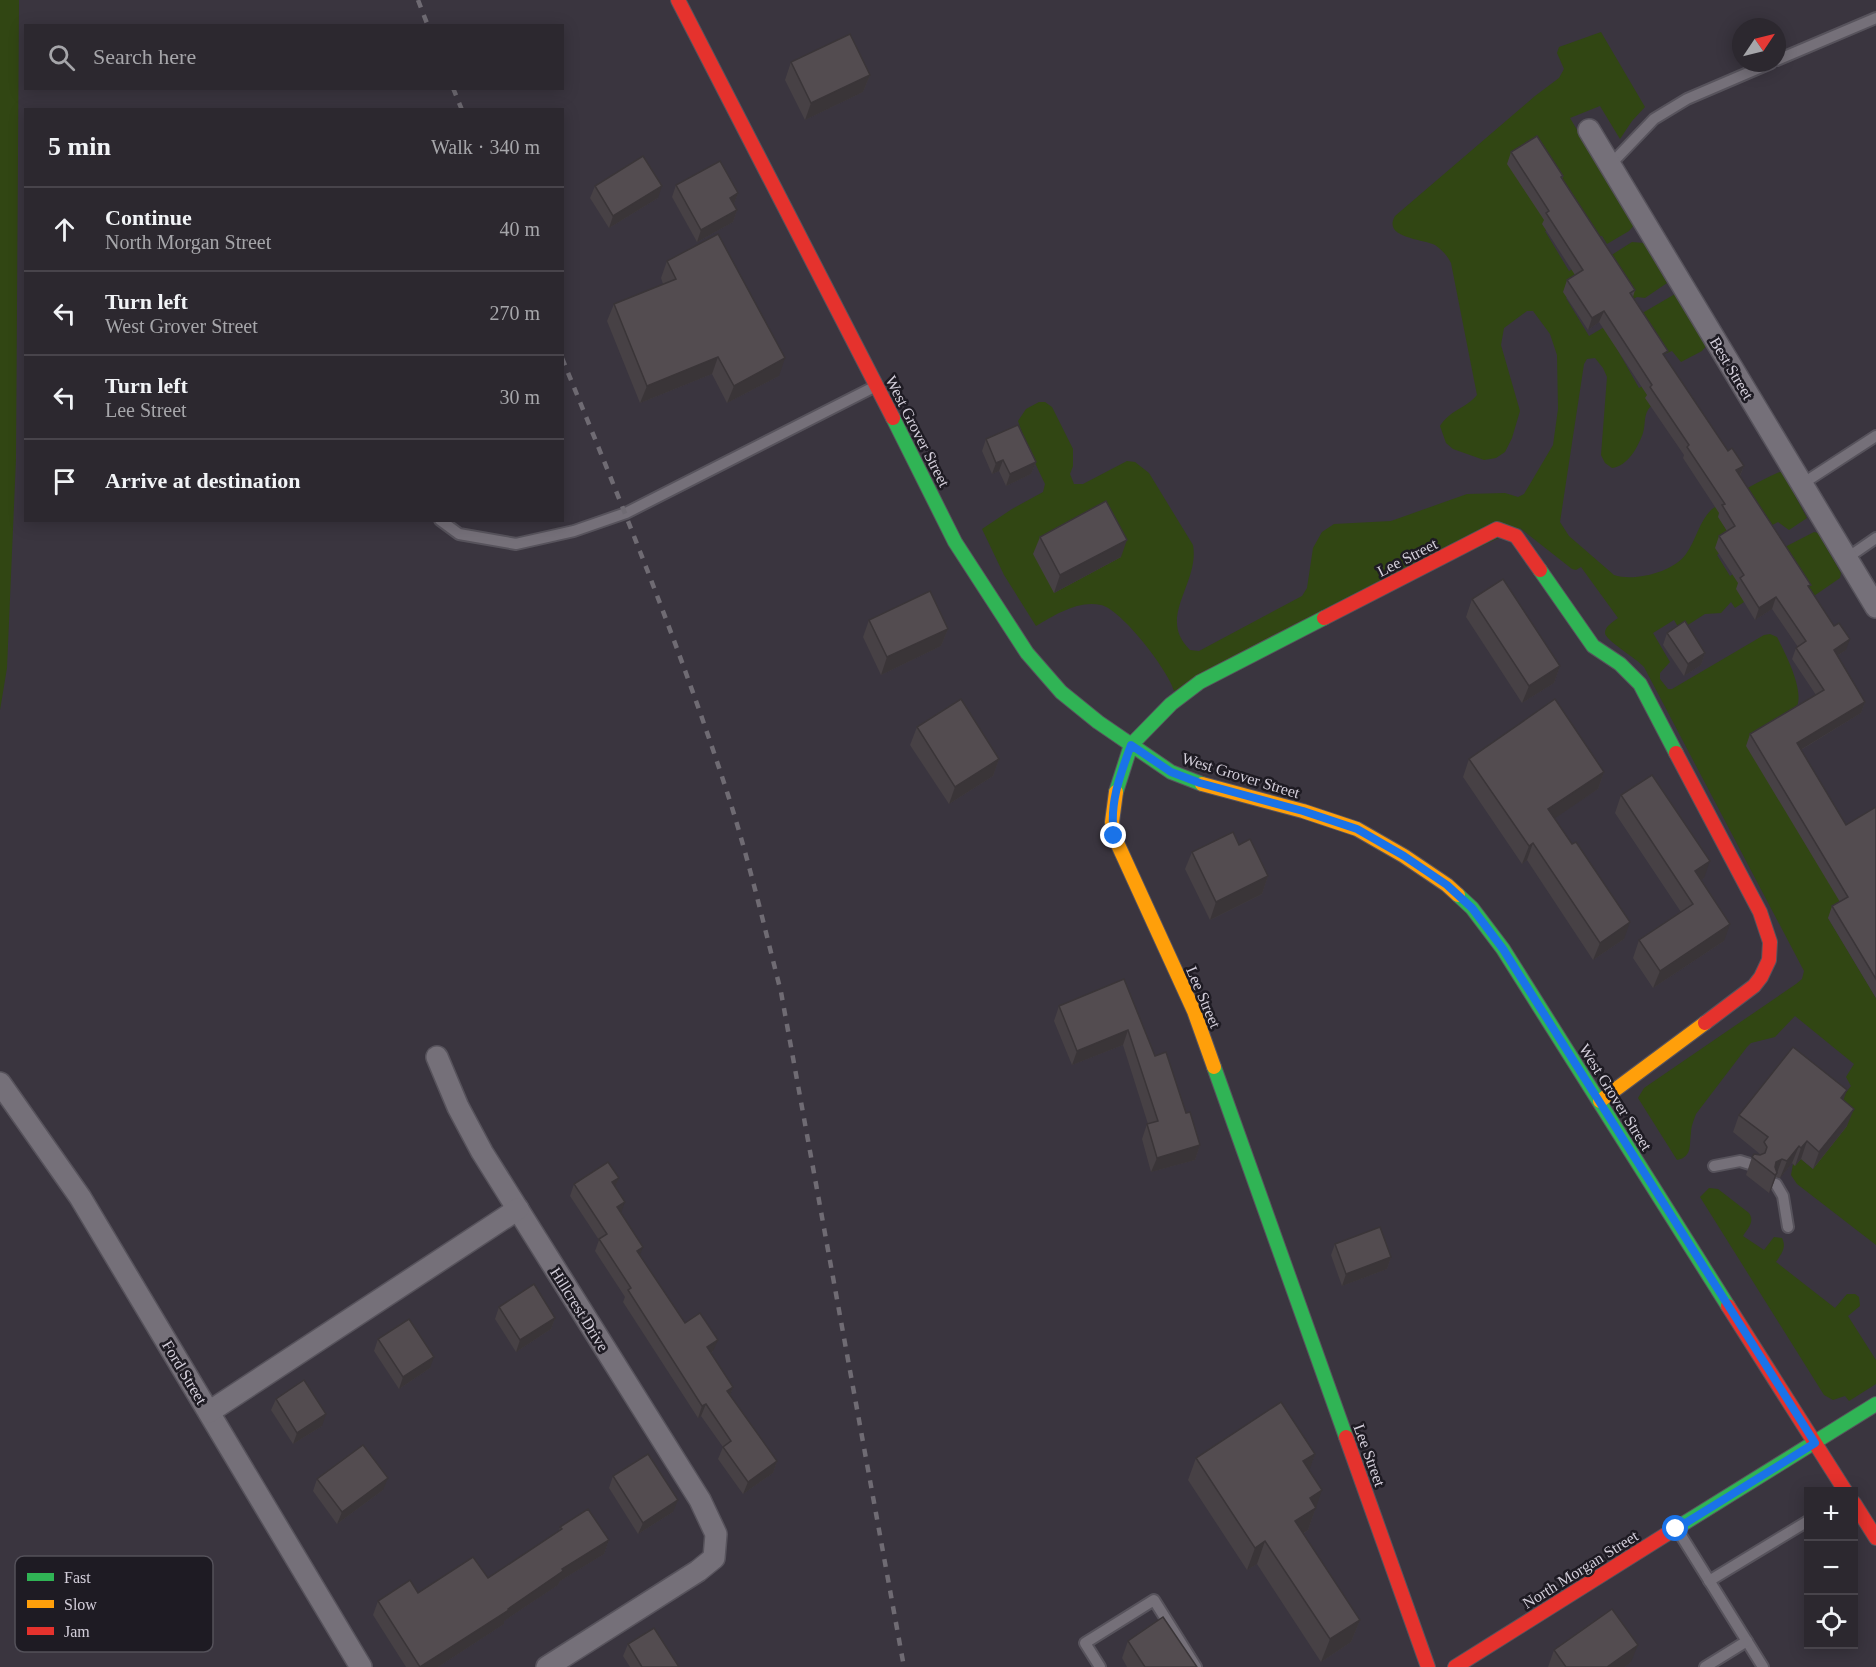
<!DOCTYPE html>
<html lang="en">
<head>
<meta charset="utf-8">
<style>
  body { margin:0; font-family:Georgia,serif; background:#343037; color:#f1f3f6 }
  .controls { position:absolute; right:18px; bottom:18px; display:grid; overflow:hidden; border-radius:0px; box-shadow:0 3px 15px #0003 }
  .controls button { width:54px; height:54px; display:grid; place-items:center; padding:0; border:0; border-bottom:2px solid #48444b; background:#2c282f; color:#f1f3f6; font:30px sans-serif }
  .compass { position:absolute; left:1732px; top:18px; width:54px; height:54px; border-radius:50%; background:#2c282f; box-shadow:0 3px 15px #0003; rotate:55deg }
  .stop { position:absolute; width:18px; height:18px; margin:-14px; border:4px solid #1a73e8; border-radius:50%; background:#fff }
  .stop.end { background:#1a73e8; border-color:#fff; box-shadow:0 2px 6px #0008 }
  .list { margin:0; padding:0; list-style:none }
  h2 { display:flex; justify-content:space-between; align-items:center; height:78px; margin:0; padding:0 24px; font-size:26px }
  h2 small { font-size:20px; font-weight:400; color:#a6a6aa }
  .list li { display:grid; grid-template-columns:39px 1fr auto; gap:18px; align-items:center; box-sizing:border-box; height:84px; padding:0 24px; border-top:2px solid #48444b }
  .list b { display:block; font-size:22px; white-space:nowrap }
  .list p { margin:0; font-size:20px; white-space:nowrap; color:#a6a6aa }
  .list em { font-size:20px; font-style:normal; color:#a6a6aa }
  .icon { flex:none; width:33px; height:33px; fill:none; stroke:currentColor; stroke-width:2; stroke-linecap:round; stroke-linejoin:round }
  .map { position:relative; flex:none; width:1876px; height:1667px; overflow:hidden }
  .search { position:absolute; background:#2c282f; box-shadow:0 3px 15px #0003; left:24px; top:24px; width:540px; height:66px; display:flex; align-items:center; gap:15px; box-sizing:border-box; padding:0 21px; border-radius:0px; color:#a6a6aa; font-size:22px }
  .panel { position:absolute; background:#2c282f; box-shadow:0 3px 15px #0003; left:24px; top:108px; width:540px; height:414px; border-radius:0px }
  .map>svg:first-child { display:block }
</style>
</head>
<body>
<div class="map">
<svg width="1876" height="1667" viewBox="0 0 1876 1667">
  <rect width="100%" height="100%" fill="#3a353f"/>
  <g fill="#314613">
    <path d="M0,0h19l-3,459 -9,209 -7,42z"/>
    <path d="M1601,32l44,75 -13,14 -12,18 -20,-33 -30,12 64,107 -5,6 -22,13 -5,-8h-5l-24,-22 -28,17 24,40 33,-21 8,6 22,-14 12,1 23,40 -22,15 -8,-1 -5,3 -25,-27 -41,25 23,38 46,-27 4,6 36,-21 32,51 -5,6 -21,11 -9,-11 -13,5 -43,-9 23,41 12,-7v25c-8,8 -5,17 -8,27 -5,14 -15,33 -31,35l-7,-5 -4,-8 6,-78 -4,-9 -8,-10 -8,1 -3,5 -24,158 9,14 45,39c20,7 60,-3 72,-21 10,-14 13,-32 25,-44 8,-7 59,-35 69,-38l3,1 24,45 -18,12 -11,-8 -15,8 -41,-8 12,21 -17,12 13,21 45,-29h10l29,-15 4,1 23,40 -1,5 -29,20 -67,4 -9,6 -4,-6 -10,11 -16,1 -25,16 -6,-10 -21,13 17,29 -10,11v6l8,10h4l92,-54 6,-1 7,3c7,14 29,55 19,71 -5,7 -40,31 -49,38l129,111 -48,61 48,80v247l-79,-61 -6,-9 2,-11 2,1 6,-6 12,10 24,-65 14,-18 -5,-9 8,-13 -59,-48 -20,21 -24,6 -4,4 -51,67c-2,6 -5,12 -5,19 -2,11 2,24 -14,27l-39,-62 6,-10 152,-104 6,-5 2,-8 -160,-304c-8,-9 -39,-27 -39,-34 0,-7 8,-11 13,-15l-37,-51 -5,3 -4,-1 -52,-41 -346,163c-5,-20 -53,-82 -73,-86 -23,-5 -46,10 -65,21l-32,-51 -22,-46 30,-20 31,-17 2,-8 -19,-40 -8,-23 8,-12 13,-7h6l7,5 21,42v17l-3,8 4,10h9l44,-23 8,1 14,11 44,72c7,39 -37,72 -3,105l9,1 103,-55 5,-8 6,-40 9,-16 12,-8 57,-3 76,-27 38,-1 13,4 6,-3 29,-49 5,-36 -1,-54 -7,-21 -17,-23h-6l-23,17 -3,17 19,66 -8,27 -7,14 -9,6 -12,2 -31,-11 -7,-6 -6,-17c10,-16 25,-17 37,-31l-26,-132c-4,-8 -9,-13 -16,-18 -12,-6 -53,-7 -40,-29l140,-120 24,-18 5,-9 -7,-16 2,-6z"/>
    <path d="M1709,1188l9,1 31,24c6,9 -1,15 -6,23l21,14 10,-13 8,1c5,10 -1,16 -6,24l59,46 12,-14h8l4,3 1,9 -12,10 28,44v24l-27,17 -4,-5 -12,4 -9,-5 -124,-198z"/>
  </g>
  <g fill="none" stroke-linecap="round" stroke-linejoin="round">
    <g stroke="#57535c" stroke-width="14">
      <g id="lane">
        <path d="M1777,60l99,-42"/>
        <path d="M1610,165l44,-46 33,-20 84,-36"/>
        <path d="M1802,484l74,-48"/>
        <path d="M440,520l19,14 57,10 58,-13 52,-18 248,-126"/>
        <path d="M1847,558l29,-20"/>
        <path d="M1714,1166l26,-5 13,4"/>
        <path d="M1776,1184l7,12 5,31"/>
        <path d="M1677,1529l86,138"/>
        <path d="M1709,1581l99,-60"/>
        <path d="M1100,1667l-15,-24 69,-43 42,67"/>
        <path d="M1705,1667l42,-26"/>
      </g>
    </g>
    <g stroke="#57535c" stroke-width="24">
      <g id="street">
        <path d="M1589,130l287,477"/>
        <path d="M437,1057l21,50 24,45 218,348 16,34 -2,24 -16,13 -151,96"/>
        <path d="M0,1083l80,114 281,470"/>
        <path d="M209,1412l309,-203"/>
      </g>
    </g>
    <g stroke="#57535c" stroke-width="16">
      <g id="fast">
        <path d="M893,418l62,124 72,111 34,39 37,30 73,50 31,12"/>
        <path d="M1540,570l53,76 27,18 20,20 36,69"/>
        <path d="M1116,792l15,-47 40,-41 29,-22 124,-64"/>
        <path d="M1458,895l14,13 31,41 225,357"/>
        <path d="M1214,1067l132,370"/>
        <path d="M1670,1532l206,-128"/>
      </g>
    </g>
    <g stroke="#57535c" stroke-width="16">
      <g id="slow">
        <path d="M1202,784l101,27 54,18 47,27 43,29 11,10"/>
        <path d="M1116,792l-4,30 2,14 80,175 20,56"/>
        <path d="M1600,1101l105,-78"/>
      </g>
    </g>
    <g stroke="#57535c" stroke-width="16">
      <g id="jam">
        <path d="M678,0l215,418"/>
        <path d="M1324,618l173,-89 19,7 24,34"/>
        <path d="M1676,753l84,159 10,30 -1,18 -8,17 -7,9 -49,37"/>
        <path d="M1728,1306l118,186"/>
        <path d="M1346,1437l82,230"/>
        <path d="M1854,1503l22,35"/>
        <path d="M1455,1667l215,-135"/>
      </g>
    </g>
    <use href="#lane" stroke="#757079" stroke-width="10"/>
    <use href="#street" stroke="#757079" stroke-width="21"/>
    <use href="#fast" stroke="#30b455" stroke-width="14"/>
    <use href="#slow" stroke="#ff9f0a" stroke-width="14"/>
    <use href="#jam" stroke="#e5322d" stroke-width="14"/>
    <g stroke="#6f6b73" stroke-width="4.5" stroke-dasharray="8 8" stroke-linecap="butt">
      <path d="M418,0l10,26"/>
      <path d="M453,88l9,22"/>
      <path d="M562,358c59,144 118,289 166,437 21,65 36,131 53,197l123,675"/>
    </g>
  </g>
  <g fill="#474145">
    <path d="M791,62l79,13 -7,17 -58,28 -20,-40z"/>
    <path d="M1511,152l52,24 -1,3 73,111 -2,7 32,60 63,94 16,15 -4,10 69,113 37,61 -9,6 28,46 -4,11 -60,37 45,75 30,-18v191l-48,-80 4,-12 8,-4 -94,-156 4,-12 66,-39 -24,-36 4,-11 2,-1 -26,-38 -17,11 -19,-31 2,-6 -23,-35 4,-12 8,-5 -9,-14 1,-4 -36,-55 1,-3 -39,-57 2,-3 -48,-73 -11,8 -25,-38 4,-12 8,-5 -33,-51 2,-4 -37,-56z"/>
    <path d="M676,185l62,8 -4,11 3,6 -4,12 -36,20 -25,-45z"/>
    <path d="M595,186l63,12 -49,30 -19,-30z"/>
    <path d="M667,261l112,115 -52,27 -15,-29 -72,29 -33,-82 7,-17 49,-20 -2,-6z"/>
    <path d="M986,439l50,23 -5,12 -25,12 -7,-15 -7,3 -10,-23z"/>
    <path d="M1040,537l81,20 -67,36 -21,-39z"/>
    <path d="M1472,599l88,67 -6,17 -32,20 -56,-86z"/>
    <path d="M869,620l79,9 -7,17 -60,29 -18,-38z"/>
    <path d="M1667,633l38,20 -4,12 -17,11 -21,-31z"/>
    <path d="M917,727l82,32 -6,17 -44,28 -39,-59z"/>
    <path d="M1469,759l135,13 -6,17 -44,29 70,121 -31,21 -66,-100 -5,4 -59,-87z"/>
    <path d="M1621,795l83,83 -3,2 23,61 -71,47 -20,-30 6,-18 42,-28 -66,-99z"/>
    <path d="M1239,845l29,31 -6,18 -52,26 -25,-51 7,-17z"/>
    <path d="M1124,979l31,77 31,57 14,32 -5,15 -44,12 -9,-33 5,-15h1l-25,-79 -51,20 -18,-44 5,-15z"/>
    <path d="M1843,1101l4,25 -34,43 -12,-10 -6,7 -3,-3 -12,15 -4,-1 -5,13 -2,3 -23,-18 6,-18 7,-2 1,-1 -27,-22 6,-17z"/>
    <path d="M619,1178l-4,8 6,27 19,42 45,68 28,28 -2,2 22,34 -3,8 47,66 -4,12 -30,21 -25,-35 5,-12 -22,-31 -3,2 -75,-116 2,-5 -30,-46 4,-11 -29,-44 4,-12z"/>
    <path d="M1335,1244l56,13 -4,12 -45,17 -11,-31z"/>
    <path d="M499,1307l56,11 -4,11 -35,23 -21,-33z"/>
    <path d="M378,1339l52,29 -31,21 -25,-38z"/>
    <path d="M276,1399l46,27 -29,18 -22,-34z"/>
    <path d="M1315,1454l-6,16 7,37 -8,23 -5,4 57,86 -9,22 -30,20 -64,-98 -10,6 -59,-90 8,-22z"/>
    <path d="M613,1476l60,36 -35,22 -29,-46z"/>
    <path d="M317,1479l66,11 -46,34 -24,-33z"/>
    <path d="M560,1527l49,13 -5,14 -44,27 -2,4 -54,36v3l-66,43h-32l-33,-52 5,-14 110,-23 71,-47z"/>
    <path d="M1128,1641l69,26h-70l-5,-9z"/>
    <path d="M628,1644l51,23h-49l-7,-11z"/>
    <path d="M1554,1650l77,12 -6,5h-77z"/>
  </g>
  <g fill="#3a3538">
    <path d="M870,75l-7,17 -58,28 6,-17z"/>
    <path d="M662,186l-4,12 -49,30 4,-12z"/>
    <path d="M738,193l-4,11 -4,-6z"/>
    <path d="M737,210l-4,12 -36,20 4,-12z"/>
    <path d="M1604,311l-5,11 -11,8 4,-12z"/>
    <path d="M718,357l-6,17 -72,29 7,-17z"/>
    <path d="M785,358l-6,18 -52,27 7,-17z"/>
    <path d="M1003,460l-4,11 -7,3 4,-11z"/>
    <path d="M1036,462l-5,12 -25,12 4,-12z"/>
    <path d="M1744,466l-5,11 -3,-7z"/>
    <path d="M1127,540l-6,17 -67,36 6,-18z"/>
    <path d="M1776,597l-4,12 -17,11 4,-12z"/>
    <path d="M948,629l-7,17 -60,29 6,-18z"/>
    <path d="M1850,639l-4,11 -17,11 5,-11z"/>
    <path d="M1705,653l-4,12 -17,11 4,-12z"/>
    <path d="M1560,666l-6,17 -32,20 7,-17z"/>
    <path d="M1865,702l-4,11 -69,42 5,-12z"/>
    <path d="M999,759l-6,17 -44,28 6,-17z"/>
    <path d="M1604,772l-6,17 -56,38 6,-18z"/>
    <path d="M1533,843l-6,17 -5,4 7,-18z"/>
    <path d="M1710,861l-6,17 -15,10 6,-17z"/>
    <path d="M1268,876l-6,18 -52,26 6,-18z"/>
    <path d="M1630,922l-6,17 -31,21 7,-17z"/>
    <path d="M1730,924l-6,17 -71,47 7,-17z"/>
    <path d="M1128,1030l-5,15 -51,20 5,-14z"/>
    <path d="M1847,1090l-6,17v-9z"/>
    <path d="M1854,1109l-7,17 -34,43 6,-17z"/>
    <path d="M1807,1141l-6,18 -6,7 6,-18z"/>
    <path d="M1200,1145l-5,15 -44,12 6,-14z"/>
    <path d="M1799,1146l-7,17 -12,15 7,-17z"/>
    <path d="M1782,1159l-11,31 -2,3 6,-18 -3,-2 4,-11z"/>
    <path d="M619,1178l-5,11 -2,-7z"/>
    <path d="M625,1202l-4,11 -4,-6z"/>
    <path d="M643,1247l-4,11 -2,-7z"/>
    <path d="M1391,1257l-4,12 -45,17 4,-12z"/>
    <path d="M555,1318l-4,11 -35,23 4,-12z"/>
    <path d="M718,1340l-5,11 -10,7 4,-11z"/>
    <path d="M434,1357l-4,11 -31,21 4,-12z"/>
    <path d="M733,1387l-4,11 -2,-7z"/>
    <path d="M706,1404l-5,12 -3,2 4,-12z"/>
    <path d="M326,1414l-4,12 -29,18 4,-11z"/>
    <path d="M1315,1454l-8,23 -4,-16z"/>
    <path d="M777,1461l-4,12 -30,21 5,-12z"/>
    <path d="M388,1478l-5,12 -46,34 5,-12z"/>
    <path d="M1322,1490l-14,40 -21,14 8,-23 15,-23z"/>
    <path d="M678,1500l-5,12 -35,22 5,-11z"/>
    <path d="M609,1540l-5,14 -44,27 -2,4 -54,36v3l-66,43h-17l87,-58 54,-40z"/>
    <path d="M1265,1541l-8,23 -10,6 8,-22z"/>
    <path d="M1360,1620l-9,22 -30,20 9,-23z"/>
    <path d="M1638,1645l-7,17 -6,5h-18z"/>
  </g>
  <g fill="#534c50" stroke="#3a3538" stroke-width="1.5">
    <path d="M850,34l20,41 -59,28 -20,-41z"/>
    <path d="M1537,136l26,40 -2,1 74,113 -5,3 38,58 -5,3 65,97 4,-3 12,18 -8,4 75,115 -3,1 26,40 5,-3 11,16 -16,11 31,52 -68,41 49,82 30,-18v172l-44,-73 16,-9 -98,-163 74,-44 -28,-42 10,-7 -30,-44 -17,11 -19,-30 4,-3 -25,-39 16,-10 -13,-21 3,-1 -38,-57 2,-2 -39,-58 2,-2 -48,-74 -12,7 -25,-38 16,-10 -37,-57 3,-2 -38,-59z"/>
    <path d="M643,156l19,30 -49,30 -18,-30z"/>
    <path d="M720,161l18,32 -8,5 7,12 -36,20 -25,-45z"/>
    <path d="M718,234l67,124 -51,28 -16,-29 -71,29 -33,-82 62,-25 -9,-18z"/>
    <path d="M1018,425l18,37 -26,12 -7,-14 -7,3 -10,-24z"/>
    <path d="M1106,501l21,39 -67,35 -20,-38z"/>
    <path d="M1503,579l57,87 -31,20 -57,-87z"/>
    <path d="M930,591l18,38 -61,28 -18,-37z"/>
    <path d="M1685,621l20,32 -17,11 -21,-31z"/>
    <path d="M961,699l38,60 -44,28 -38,-60z"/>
    <path d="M1555,699l49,73 -56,37 24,35 4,-2 54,80 -30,21 -67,-100 -4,3 -60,-87z"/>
    <path d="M1652,775l58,86 -15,10 35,53 -70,47 -21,-31 54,-36 -72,-109z"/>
    <path d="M1233,832l6,13 11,-6 18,37 -52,26 -24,-50z"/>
    <path d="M1124,979l31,77 11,-4 20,61 4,-1 10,33 -43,13 -10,-34 11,-3 -30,-91 -51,21 -18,-45z"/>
    <path d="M1793,1047l54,43 -6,8 13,11 -35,43 -12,-11 -6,7 -2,-2 -12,15 -5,-2 -6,3 -1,5 2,6 -2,2 -23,-18 2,-3 6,1 5,-2 2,-6 -3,-5 4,-5 -29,-22z"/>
    <path d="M608,1162l11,16 -7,4 13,20 -8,5 26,40 -6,4 48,72 15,-10 18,27 -11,7 26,40 -6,4 50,70 -29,21 -25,-35 8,-6 -25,-37 -4,2 -74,-116 3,-2 -32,-49 8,-5 -33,-50z"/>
    <path d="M1380,1227l11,30 -45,17 -11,-30z"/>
    <path d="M534,1284l21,34 -35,22 -21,-33z"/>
    <path d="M409,1319l25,38 -31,20 -25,-38z"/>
    <path d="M304,1380l22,34 -29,19 -21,-34z"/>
    <path d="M1281,1402l34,52 -12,7 19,29 -12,8 6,10 -21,13 65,99 -30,19 -65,-98 -10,7 -59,-90z"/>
    <path d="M363,1445l25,33 -46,34 -25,-33z"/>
    <path d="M648,1454l30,46 -35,23 -30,-47z"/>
    <path d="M588,1509l21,31 -47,29 1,2 -55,38 1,1 -89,57 -42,-66 32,-21 8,13 55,-36 15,21 74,-49 -2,-2z"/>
    <path d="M1612,1609l26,36 -31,22h-41l-12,-17z"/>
    <path d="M1163,1617l34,50h-52l-17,-26z"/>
    <path d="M654,1628l25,39h-37l-14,-23z"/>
  </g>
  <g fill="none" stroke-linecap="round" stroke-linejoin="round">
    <path stroke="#1a73e8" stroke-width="8" d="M1114,836c-5,-32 6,-61 17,-91l40,27 29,11 103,28 54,18 47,27 43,29 25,23 31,41 312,494 -139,86"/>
  </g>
  <g text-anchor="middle" stroke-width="5" stroke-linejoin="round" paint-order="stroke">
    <g font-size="16" fill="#d3ceda" stroke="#1e1b23">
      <text transform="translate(1732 368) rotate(59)" y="6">Best Street</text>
      <text transform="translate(918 431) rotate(63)" y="6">West Grover Street</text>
      <text transform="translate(1407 557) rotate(-27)" y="6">Lee Street</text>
      <text transform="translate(1241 775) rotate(17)" y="6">West Grover Street</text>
      <text transform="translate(1204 997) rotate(67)" y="6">Lee Street</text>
      <text transform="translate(1616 1097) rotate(58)" y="6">West Grover Street</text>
      <text transform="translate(580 1309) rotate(58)" y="6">Hillcrest Drive</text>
      <text transform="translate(185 1372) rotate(59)" y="6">Ford Street</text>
      <text transform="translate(1370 1455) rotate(70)" y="6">Lee Street</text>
      <text transform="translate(1580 1569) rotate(-32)" y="6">North Morgan Street</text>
    </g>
  </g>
  <rect x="15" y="1556" width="198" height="96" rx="9" fill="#1e1b23" stroke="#54515a" stroke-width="1.5"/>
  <rect x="27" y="1573" width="27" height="8" fill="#30b455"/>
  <rect x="27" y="1600" width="27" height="8" fill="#ff9f0a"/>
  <rect x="27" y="1627" width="27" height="8" fill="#e5322d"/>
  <g font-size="16" fill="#d3ceda">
    <text x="64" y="1583">Fast</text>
    <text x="64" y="1610">Slow</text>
    <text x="64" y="1637">Jam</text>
  </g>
</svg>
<div class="controls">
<button>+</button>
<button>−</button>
<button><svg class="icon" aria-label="locate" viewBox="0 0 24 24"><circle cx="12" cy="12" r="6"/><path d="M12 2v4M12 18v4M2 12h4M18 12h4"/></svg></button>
</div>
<svg class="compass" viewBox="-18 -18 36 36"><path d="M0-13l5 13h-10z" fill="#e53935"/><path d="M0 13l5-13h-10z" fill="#a6a6aa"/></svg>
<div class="stop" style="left:1676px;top:1529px"></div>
<div class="stop end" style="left:1114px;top:836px"></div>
<div class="search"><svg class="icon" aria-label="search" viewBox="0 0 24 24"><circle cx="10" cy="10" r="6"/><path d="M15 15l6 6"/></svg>Search here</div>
<section class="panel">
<h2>5 min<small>Walk · 340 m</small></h2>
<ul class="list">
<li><svg class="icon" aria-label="ahead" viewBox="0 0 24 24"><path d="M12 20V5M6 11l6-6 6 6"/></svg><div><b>Continue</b><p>North Morgan Street</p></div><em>40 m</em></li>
<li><svg class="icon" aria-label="left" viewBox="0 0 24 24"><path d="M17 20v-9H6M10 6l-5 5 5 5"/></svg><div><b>Turn left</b><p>West Grover Street</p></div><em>270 m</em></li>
<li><svg class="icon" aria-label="left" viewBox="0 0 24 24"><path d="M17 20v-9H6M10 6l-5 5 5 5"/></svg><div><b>Turn left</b><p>Lee Street</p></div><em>30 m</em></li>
<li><svg class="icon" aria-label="arrive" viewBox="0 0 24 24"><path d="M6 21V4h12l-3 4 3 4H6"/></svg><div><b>Arrive at destination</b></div></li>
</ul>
</section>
</div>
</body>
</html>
